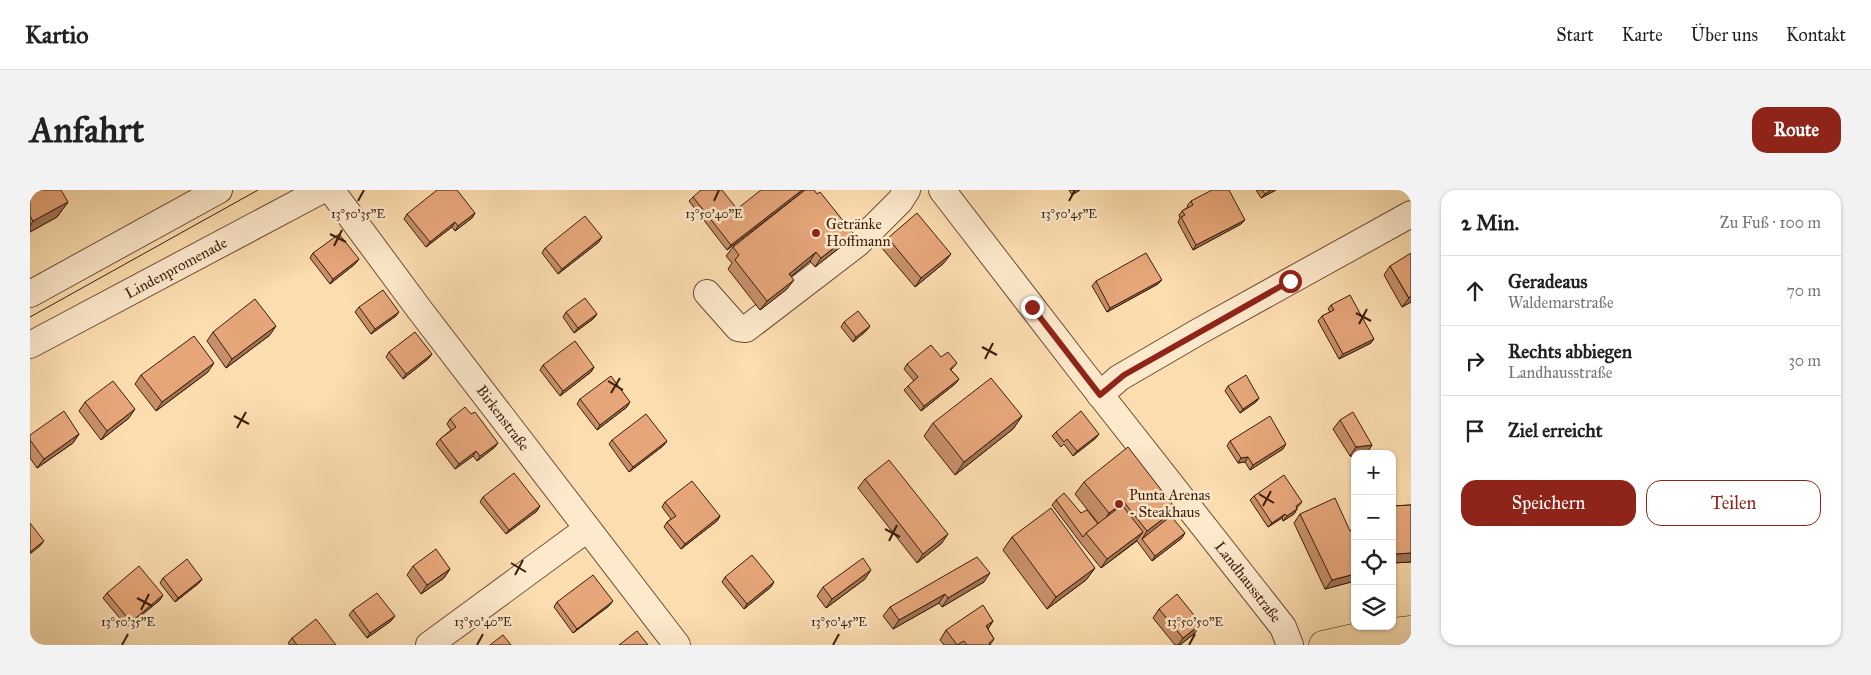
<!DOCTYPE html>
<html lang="de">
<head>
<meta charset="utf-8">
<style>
  body { margin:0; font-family:"IM FELL Great Primer",serif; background:#f2f2f2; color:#222 }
  .controls { position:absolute; right:15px; bottom:15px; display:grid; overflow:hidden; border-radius:10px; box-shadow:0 1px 4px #0004 }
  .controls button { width:45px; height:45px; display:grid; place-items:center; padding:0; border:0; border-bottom:1px solid #e0e0e0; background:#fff; color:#222; font:25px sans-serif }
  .stop { position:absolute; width:15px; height:15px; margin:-11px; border:4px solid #8f2418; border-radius:50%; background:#fff }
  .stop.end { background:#8f2418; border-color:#fff; box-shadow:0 1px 5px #0008 }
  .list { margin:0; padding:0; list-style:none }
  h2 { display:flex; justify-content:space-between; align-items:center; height:65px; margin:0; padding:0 20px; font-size:21px }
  h2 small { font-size:16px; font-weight:400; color:#767676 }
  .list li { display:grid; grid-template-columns:32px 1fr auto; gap:15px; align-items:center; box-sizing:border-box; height:70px; padding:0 20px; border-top:1px solid #e0e0e0 }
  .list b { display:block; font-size:19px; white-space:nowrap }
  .list p { margin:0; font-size:16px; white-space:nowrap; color:#767676 }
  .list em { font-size:16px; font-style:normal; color:#767676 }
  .actions { display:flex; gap:10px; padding:15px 20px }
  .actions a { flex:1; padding:11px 0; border:1px solid #8f2418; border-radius:15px; text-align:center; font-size:18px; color:#8f2418 }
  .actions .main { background:#8f2418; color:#fff }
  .icon { flex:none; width:28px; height:28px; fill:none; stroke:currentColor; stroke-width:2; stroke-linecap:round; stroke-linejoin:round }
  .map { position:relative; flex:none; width:1381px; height:455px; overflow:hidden; border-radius:15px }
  header { display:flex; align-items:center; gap:30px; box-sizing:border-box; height:70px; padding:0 25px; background:#fff; border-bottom:1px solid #e0e0e0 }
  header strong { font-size:24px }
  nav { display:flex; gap:28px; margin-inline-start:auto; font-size:18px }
  .intro { display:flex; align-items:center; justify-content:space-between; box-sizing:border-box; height:120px; padding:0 30px }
  h1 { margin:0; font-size:35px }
  .button { padding:12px 22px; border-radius:15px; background:#8f2418; color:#fff; font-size:18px; font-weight:700 }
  main { display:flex; gap:30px; padding:0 30px }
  aside { flex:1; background:#fff; border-radius:15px; box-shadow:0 1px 4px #0004 }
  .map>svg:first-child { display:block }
</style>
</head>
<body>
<header>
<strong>Kartio</strong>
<nav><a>Start</a><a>Karte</a><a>Über uns</a><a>Kontakt</a></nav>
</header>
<div class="intro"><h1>Anfahrt</h1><a class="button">Route</a></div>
<main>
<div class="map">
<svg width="1381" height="455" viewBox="0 0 1381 455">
  <rect width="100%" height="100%" fill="#fcddb0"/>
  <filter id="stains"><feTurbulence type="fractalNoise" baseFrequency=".004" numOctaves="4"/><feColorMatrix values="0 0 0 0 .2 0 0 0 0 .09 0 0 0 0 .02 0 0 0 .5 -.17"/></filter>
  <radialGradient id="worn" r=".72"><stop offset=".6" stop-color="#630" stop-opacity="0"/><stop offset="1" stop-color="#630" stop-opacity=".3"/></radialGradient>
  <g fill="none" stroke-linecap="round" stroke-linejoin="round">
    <g stroke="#6a4d34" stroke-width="28">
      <g id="minor">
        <path d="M301,0l88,119 258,336"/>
        <path d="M912,0l138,179 203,258 7,18"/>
        <path d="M677,103l31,35 8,1 111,-85 43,-43 7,-11"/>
        <path d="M0,104l189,-104"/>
        <path d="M0,155l292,-155"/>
        <path d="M1070,205l19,-17 79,-46 213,-118"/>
        <path d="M399,455l158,-116"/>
      </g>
    </g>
    <g stroke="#3a1d0b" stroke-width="29">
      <path id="major" d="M1293,455l44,-10 44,-5"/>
    </g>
    <use href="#minor" stroke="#fde9cc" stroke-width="26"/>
    <use href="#major" stroke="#fcddb0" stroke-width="28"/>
    <path stroke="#3a1d0b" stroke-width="1" d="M0,127l228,-127"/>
  </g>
  <g fill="#c68f69" stroke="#3a1d0b">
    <path d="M0,0l38,12 -11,15 -27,15z"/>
    <path d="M775,0l-78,60 -38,-49 4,-4 44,12z"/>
    <path d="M1039,0h11l-8,5z"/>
    <path d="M1226,0h20l-15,8z"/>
    <path d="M787,4l30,48 -32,25 -5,-6 -19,16 -4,12 -27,21 -32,-41 4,-6 -6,-7 7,-9z"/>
    <path d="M1161,11l54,19 -4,4 -48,26 -15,-28 2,-4 -1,-3 3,-4 6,-4 -1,-1z"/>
    <path d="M445,23l-3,5 -17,13 -3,-4 -26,20 -22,-28 3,-5z"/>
    <path d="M858,48l56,25 -29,24 -34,-40z"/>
    <path d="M569,52l-41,32 -16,-21 3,-5z"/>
    <path d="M283,63l46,6 -4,5 -25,20 -20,-26z"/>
    <path d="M1360,76l21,36 -9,5 -18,-32z"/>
    <path d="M1132,90l-4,4 -51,28 -15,-26 4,-5z"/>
    <path d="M1301,115l40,38 -32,16 -21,-38 4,-5 8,-4 -2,-3z"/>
    <path d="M329,117l37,9 -25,18 -16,-22z"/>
    <path d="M536,122l31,2 -4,5 -19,14 -11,-16z"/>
    <path d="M814,132l26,4 -4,5 -13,11 -12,-15z"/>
    <path d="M183,142l57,3 -44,33 -19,-27z"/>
    <path d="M359,162l43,2 -4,5 -25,20 -17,-22z"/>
    <path d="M911,167l16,6 -6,7 8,9 -4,5 -34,27 -17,-21 4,-4 6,-5 -10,-12 3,-5z"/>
    <path d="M513,175l51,2 -3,5 -31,24 -20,-26z"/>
    <path d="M178,182l-52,39 -21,-27 6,-9z"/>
    <path d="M1198,196l31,12 -3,4 -16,11 -15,-22z"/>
    <path d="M550,209l47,8 -30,23 -20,-26z"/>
    <path d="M55,212l44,16 -28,22 -22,-29z"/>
    <path d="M992,226l-9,13 -58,46 -31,-39 9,-13z"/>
    <path d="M420,229l45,28 -18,14 -4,-5 -18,13 -19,-25 4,-5 11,-9 -4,-6z"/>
    <path d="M1310,230l32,25 -6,9h-11v2h-5l-17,-27z"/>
    <path d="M1026,242l40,6 -23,18 -9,-12 -3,3 -9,-11z"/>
    <path d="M49,244l-6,9 -36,25 -7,-10v-23z"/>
    <path d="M582,250l55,1 -4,5 -34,26 -20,-28z"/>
    <path d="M1200,251l53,8 -33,21 -5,-8 -7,1 -11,-17z"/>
    <path d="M835,289l77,64 -25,20 -59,-75z"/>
    <path d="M1054,292l87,34 11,22 -30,23 -15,-20 -36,27 -21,-26 -28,-37 4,-5 25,13 17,11v-1l-23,-29z"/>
    <path d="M1224,306l48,6 -5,6v1l-3,5 -11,7 -1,-3 -14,9 -18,-27z"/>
    <path d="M453,307l54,14 -31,23 -26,-32z"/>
    <path d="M635,312l55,14 -3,5 -36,28 -17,-22 3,-5 4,-3 -9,-12z"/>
    <path d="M1381,315v57l-19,1v-57z"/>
    <path d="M1270,324l50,17 5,50 -30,8 -31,-66z"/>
    <path d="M982,347l83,31 -9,12 -39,29 -44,-59z"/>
    <path d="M383,376l37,3 -6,9 -23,16 -14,-19z"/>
    <path d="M695,387l46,10 -27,22 -22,-27z"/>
    <path d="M133,388l39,1 -3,4 -24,19 -15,-19z"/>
    <path d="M835,389l-39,29 -9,-12 6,-9z"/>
    <path d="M954,392l-42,25 -3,-4 -46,26 -10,-13 7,-9z"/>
    <path d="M77,403l53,7 -33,27 -24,-29z"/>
    <path d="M527,412l52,4 -36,27 -19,-26z"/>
    <path d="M1129,419l36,24 -15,12h-5l-22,-27z"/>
    <path d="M323,420l38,11 -24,17 -18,-23z"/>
    <path d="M963,431l-5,8 6,10 -4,6h-46l-4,-5 6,-10z"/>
    <path d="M262,448l44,7h-46l-2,-2z"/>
  </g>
  <g fill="#a17455" stroke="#3a1d0b">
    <path d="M772,0h3l-78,60 4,-5z"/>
    <path d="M1046,0h4l-8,5 3,-5z"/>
    <path d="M1241,0h5l-15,8 4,-4z"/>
    <path d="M38,12l-11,15 -27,15v-6l3,-5z"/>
    <path d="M445,23l-3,5 -17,13 3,-5z"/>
    <path d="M1215,30l-4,4 -48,26 3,-5z"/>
    <path d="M425,32l-3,5 -26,20 4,-5z"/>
    <path d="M823,43l-6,9 -32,25 6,-9z"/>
    <path d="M572,47l-3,5 -41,32 4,-5z"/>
    <path d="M786,62l-6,9 -27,22 6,-9z"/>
    <path d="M921,64l-7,9 -29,24 6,-9z"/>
    <path d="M329,69l-4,5 -25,20 3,-5z"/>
    <path d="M764,90l-7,9 -27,21 7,-9z"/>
    <path d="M1132,90l-4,4 -51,28 3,-4z"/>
    <path d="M1381,106v6l-9,5 7,-9z"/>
    <path d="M369,122l-3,4 -25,18 4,-5z"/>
    <path d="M567,124l-4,5 -19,14 4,-5z"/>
    <path d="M246,136l-6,9 -44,33 6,-9z"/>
    <path d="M840,136l-4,5 -13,11 3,-5z"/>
    <path d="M1344,149l-3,4 -32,16 4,-5z"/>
    <path d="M402,164l-4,5 -25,20 3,-5z"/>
    <path d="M184,173l-6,9 -52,39 6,-9z"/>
    <path d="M564,177l-3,5 -31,24 3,-5z"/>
    <path d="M929,189l-4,5 -34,27 3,-5z"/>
    <path d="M1229,208l-3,4 -16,11 3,-4z"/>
    <path d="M600,212l-3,5 -30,23 3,-5z"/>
    <path d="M105,219l-6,9 -28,22 6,-9z"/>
    <path d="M992,226l-9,13 -58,46 9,-13z"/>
    <path d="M49,244l-6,9 -36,25 7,-9z"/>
    <path d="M1069,244l-3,4 -23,18 4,-5z"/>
    <path d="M637,251l-4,5 -34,26 4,-5z"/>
    <path d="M468,253l-3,4 -18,14 3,-5z"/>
    <path d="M1256,254l-3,5 -33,21 3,-5z"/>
    <path d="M1342,255l-6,9h-11v2h-5l6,-9z"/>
    <path d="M446,261l-3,5 -18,13 4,-5z"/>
    <path d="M1218,267l-3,5 -7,1 3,-5z"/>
    <path d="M1094,312l-9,12 -15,12 9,-13z"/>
    <path d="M510,316l-3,5 -31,23 3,-4z"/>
    <path d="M1146,319l-8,12 -26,18 5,-8z"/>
    <path d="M1267,319l-3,5 -11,7 4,-5z"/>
    <path d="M1255,324l-3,4 -14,9 4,-4z"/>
    <path d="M690,326l-3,5 -36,28 4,-5z"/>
    <path d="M1113,342l-7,9 -35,27 6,-9z"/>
    <path d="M1155,343l-3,5 -30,23 3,-5z"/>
    <path d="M918,344l-6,9 -25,20 6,-9z"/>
    <path d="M14,351l-4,5 -10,8v-2z"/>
    <path d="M1381,363v9l-19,1v-5l3,-4z"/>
    <path d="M1065,378l-9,12 -39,29 9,-12z"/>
    <path d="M420,379l-6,9 -23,16 6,-9z"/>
    <path d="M841,380l-6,9 -39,29 6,-9z"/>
    <path d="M960,383l-6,9 -42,25 6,-9z"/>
    <path d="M1325,384v7l-30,8 7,-9z"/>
    <path d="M172,389l-3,4 -24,19 3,-4z"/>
    <path d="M744,392l-3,5 -27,22 3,-5z"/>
    <path d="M915,404l-6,9 -46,26 6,-9z"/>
    <path d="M133,405l-3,5 -33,27 4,-5z"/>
    <path d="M583,411l-4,5 -36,27 4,-4z"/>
    <path d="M365,426l-4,5 -24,17 3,-5z"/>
    <path d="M963,431l-6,9 -1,-4z"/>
    <path d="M1171,434l-6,9 -15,12h-2l5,-7z"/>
  </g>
  <g fill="#e6a67a" stroke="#3a1d0b">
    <path d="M0,0h31l7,12 -35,19 -3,-5z"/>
    <path d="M407,0h20l18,23 -17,13 -3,-4 -25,20 -23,-28z"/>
    <path d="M671,0h21l15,19 24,-19h41l-71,55 -38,-48z"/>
    <path d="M775,0h9l3,4 3,-2 33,41 -32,25 -5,-6 -27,22 5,6 -27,21 -32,-41 4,-5 -6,-8z"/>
    <path d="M1182,0h17l16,30 -49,25 -15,-28 4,-2 -3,-4 11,-6 -2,-4z"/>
    <path d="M1232,0h9l-6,4z"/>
    <path d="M887,23l34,41 -30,24 -33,-40z"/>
    <path d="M555,26l17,21 -40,32 -17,-21z"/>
    <path d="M309,44l20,25 -26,20 -20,-26z"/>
    <path d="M1116,63l16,27 -52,28 -14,-27z"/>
    <path d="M1381,63v43l-2,2 -19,-32z"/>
    <path d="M353,100l16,22 -24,17 -16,-22z"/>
    <path d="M1320,105l24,44 -31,15 -21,-38 12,-6 -3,-5z"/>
    <path d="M555,108l12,16 -19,14 -12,-16z"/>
    <path d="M225,109l21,27 -44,33 -19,-27z"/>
    <path d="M828,121l12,15 -14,11 -12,-15z"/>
    <path d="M385,142l17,22 -26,20 -17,-22z"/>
    <path d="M164,146l20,27 -52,39 -21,-27z"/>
    <path d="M545,151l19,26 -31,24 -20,-26z"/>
    <path d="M901,155l10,12 7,-5 9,11 -7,6 9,10 -35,27 -16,-20 10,-9 -11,-13z"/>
    <path d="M1216,185l13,23 -16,11 -15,-23z"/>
    <path d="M581,186l19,26 -30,23 -20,-26z"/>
    <path d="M961,188l31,38 -58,46 -31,-39z"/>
    <path d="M83,191l22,28 -28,22 -22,-29z"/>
    <path d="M435,217l6,7 4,-2 23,31 -18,13 -4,-5 -17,13 -19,-25 16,-12 -6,-8z"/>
    <path d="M34,221l15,23 -35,25 -14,-19v-5z"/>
    <path d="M1051,221l18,23 -22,17 -10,-12 -3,3 -8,-10z"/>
    <path d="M1323,222l19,33 -16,2 -16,-27z"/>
    <path d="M616,224l21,27 -34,26 -21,-27z"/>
    <path d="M1240,226l16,28 -33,21 -5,-8 -7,1 -11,-17z"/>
    <path d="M1098,257l48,62 -29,22 -23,-29 -15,11 -25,-31z"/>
    <path d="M859,270l59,74 -25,20 -58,-75z"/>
    <path d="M484,283l26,33 -31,24 -26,-33z"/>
    <path d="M1254,285l18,27 -6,4 1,3 -10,7 -2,-2 -13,9 -18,-27z"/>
    <path d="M662,291l28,35 -35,28 -18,-22 9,-6 -11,-14z"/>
    <path d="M1034,303l17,20 6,-3 11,14 -12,9 -3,4 -27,-37z"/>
    <path d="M1305,308l15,33 5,-1v44l-23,6 -32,-66z"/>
    <path d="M1092,315l21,27 -36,27 -21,-26z"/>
    <path d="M1381,315v48l-16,1 -3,-48z"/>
    <path d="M1021,318l44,60 -39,29 -44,-60z"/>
    <path d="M1141,326l14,17 -30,23 -13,-17z"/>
    <path d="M0,333l14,18 -14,11z"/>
    <path d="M406,359l14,20 -23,16 -14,-19z"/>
    <path d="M722,365l22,27 -27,22 -22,-27z"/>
    <path d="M947,367l13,16 -42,25 -3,-4 -46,26 -9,-13z"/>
    <path d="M833,368l8,12 -39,29 -9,-12z"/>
    <path d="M157,369l15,20 -24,19 -15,-20z"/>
    <path d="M109,376l24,29 -32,27 -24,-29z"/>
    <path d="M563,385l20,26 -36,28 -20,-27z"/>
    <path d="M347,403l18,23 -25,17 -17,-23z"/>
    <path d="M1147,404l24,30 -18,14 -24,-29z"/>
    <path d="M953,415l10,16 -7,5 8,13 -5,4 1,2h-23l-3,-4 -7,4 -11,-15z"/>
    <path d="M286,429l20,26h-39l-5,-7z"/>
    <path d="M607,441l11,14h-29z"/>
    <path d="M473,445l8,10h-21z"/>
  </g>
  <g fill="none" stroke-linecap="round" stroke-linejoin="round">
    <path stroke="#8f2418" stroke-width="6" d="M1002,117l68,88 24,-20 166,-94"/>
  </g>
  <path fill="none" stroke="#3a1d0b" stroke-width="2" d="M328,11l6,-11M684,11l5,-11M1039,11l6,-11M300,44l16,8M304,56l8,-16M1326,123l15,8M1329,134l8,-15M952,157l15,8M955,169l8,-16M578,191l15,9M581,203l9,-15M204,226l15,8M207,238l9,-16M1229,304l15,9M1233,316l8,-15M855,339l15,8M859,351l8,-16M481,373l15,9M485,385l8,-15M107,408l15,8M111,420l8,-16M92,455l6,-11M447,455l6,-11M803,455l6,-11M1159,455l6,-11"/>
  <g fill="#8f2418" stroke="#fde9cc" stroke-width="2">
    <circle cx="786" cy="43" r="5"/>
    <circle cx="1089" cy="314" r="5"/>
  </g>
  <g text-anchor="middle" stroke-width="5" stroke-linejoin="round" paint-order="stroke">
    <g font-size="15" fill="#3a1d0b" stroke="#fde9cc" text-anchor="start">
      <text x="796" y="39">Getränke<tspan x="796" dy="17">Hoffmann</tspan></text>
      <text x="1099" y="310">Punta Arenas<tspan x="1099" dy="17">- Steakhaus</tspan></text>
    </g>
    <g font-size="15" fill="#3a1d0b" stroke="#fde9cc">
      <text transform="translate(146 78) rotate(-28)" y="5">Lindenpromenade</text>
      <text transform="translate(473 228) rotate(53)" y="5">Birkenstraße</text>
      <text transform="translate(1218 392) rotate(52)" y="5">Landhausstraße</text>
    </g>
  </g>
  <g font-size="12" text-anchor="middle" fill="#3a1d0b" stroke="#fde9cc" stroke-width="5" stroke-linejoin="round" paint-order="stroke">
    <text x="328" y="28">13°50'35"E</text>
    <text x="684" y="28">13°50'40"E</text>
    <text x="1039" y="28">13°50'45"E</text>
    <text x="98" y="436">13°50'35"E</text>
    <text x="453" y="436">13°50'40"E</text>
    <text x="809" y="436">13°50'45"E</text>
    <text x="1165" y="436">13°50'50"E</text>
  </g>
  <rect width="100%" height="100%" filter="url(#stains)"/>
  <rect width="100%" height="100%" fill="url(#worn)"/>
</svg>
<div class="controls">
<button>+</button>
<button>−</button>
<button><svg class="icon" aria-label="locate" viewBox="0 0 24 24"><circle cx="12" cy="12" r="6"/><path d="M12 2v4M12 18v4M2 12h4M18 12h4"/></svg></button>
<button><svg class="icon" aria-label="layers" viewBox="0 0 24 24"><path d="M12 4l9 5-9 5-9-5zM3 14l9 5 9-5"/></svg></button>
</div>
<div class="stop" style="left:1260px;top:91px"></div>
<div class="stop end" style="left:1002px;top:117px"></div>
</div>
<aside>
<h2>2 Min.<small>Zu Fuß · 100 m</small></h2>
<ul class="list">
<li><svg class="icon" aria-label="ahead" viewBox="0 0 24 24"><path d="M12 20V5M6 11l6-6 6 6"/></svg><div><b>Geradeaus</b><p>Waldemarstraße</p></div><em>70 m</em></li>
<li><svg class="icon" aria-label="right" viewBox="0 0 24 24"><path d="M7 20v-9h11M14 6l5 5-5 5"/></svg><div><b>Rechts abbiegen</b><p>Landhausstraße</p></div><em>30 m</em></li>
<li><svg class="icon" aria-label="arrive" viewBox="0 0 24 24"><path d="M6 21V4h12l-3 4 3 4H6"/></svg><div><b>Ziel erreicht</b></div></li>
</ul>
<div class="actions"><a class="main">Speichern</a><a>Teilen</a></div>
</aside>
</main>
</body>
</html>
